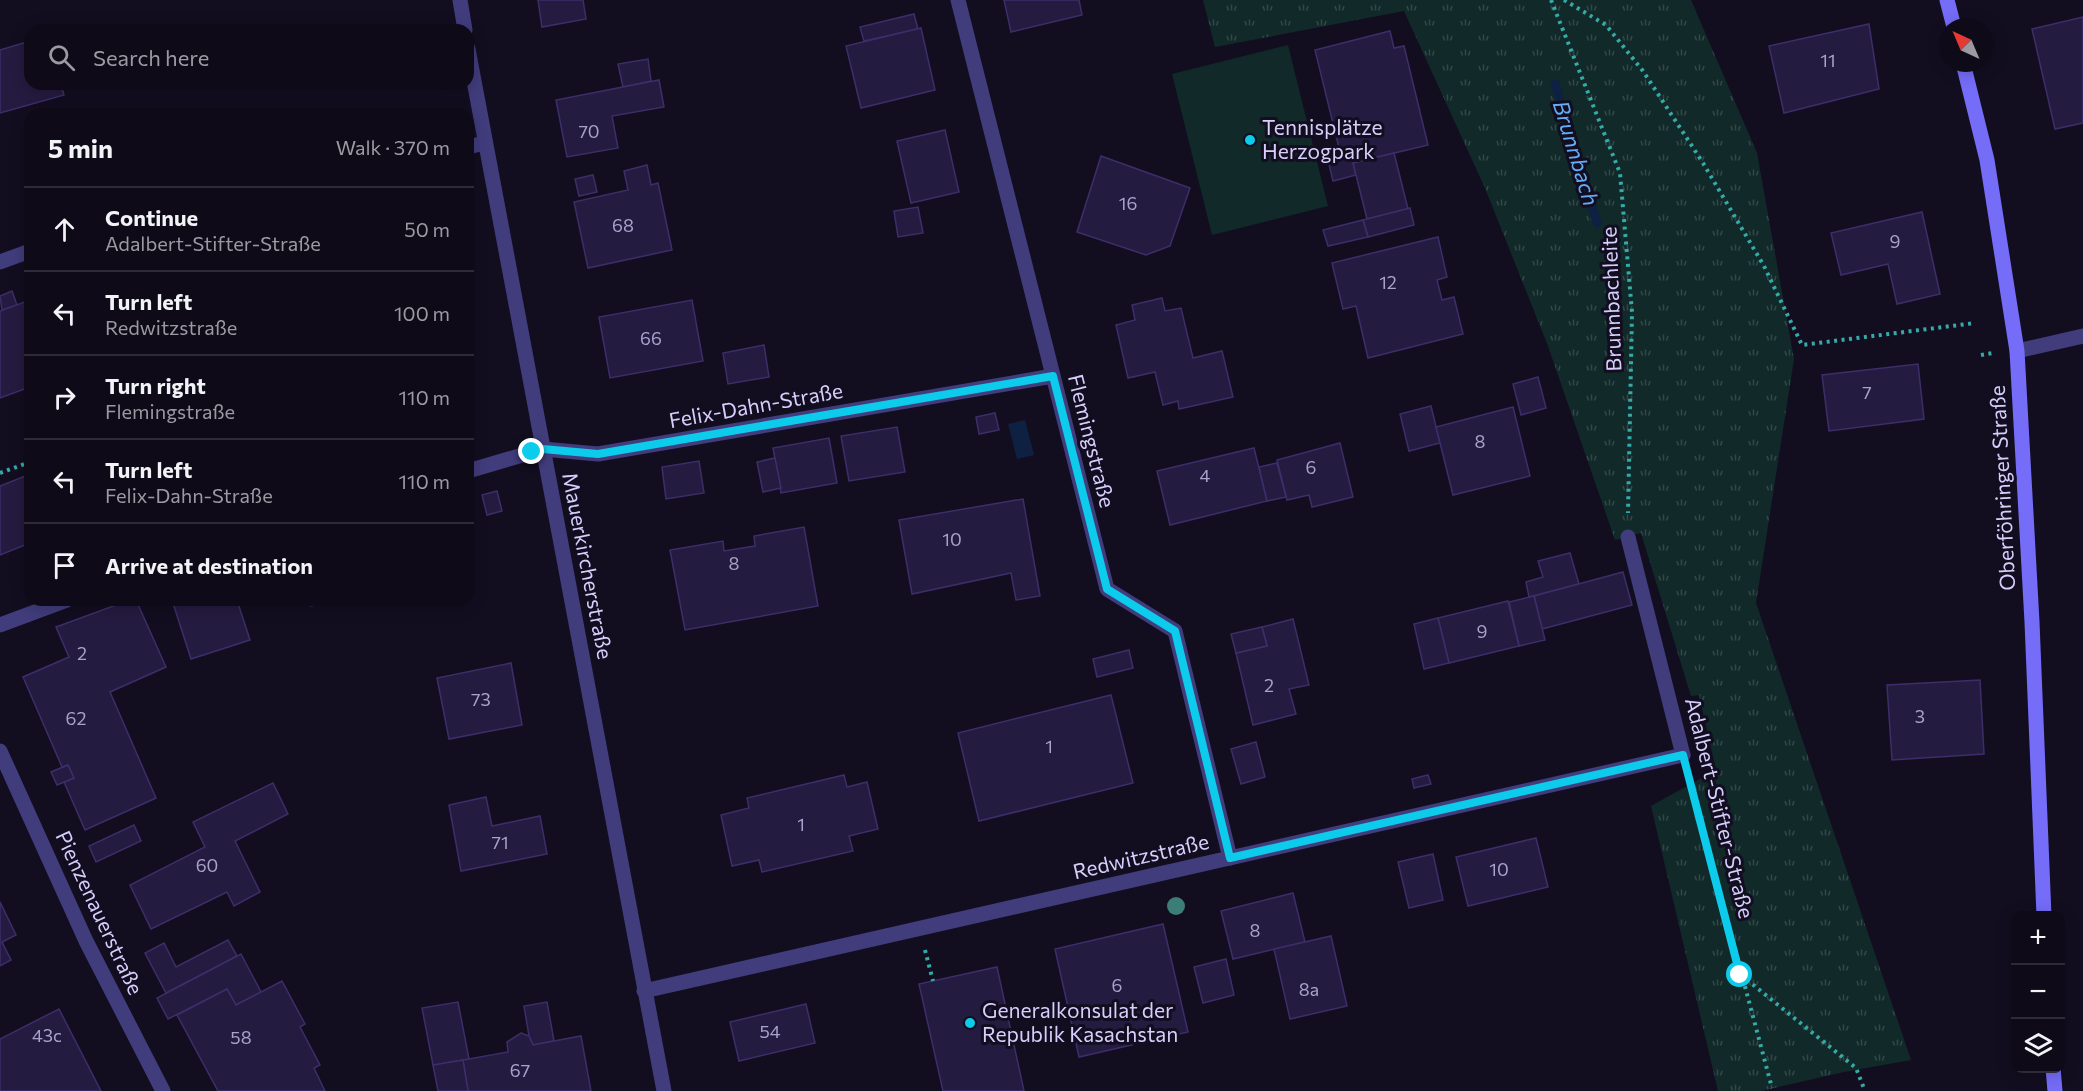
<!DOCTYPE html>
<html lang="en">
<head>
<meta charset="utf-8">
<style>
  body { margin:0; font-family:Commissioner,sans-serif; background:#1c1825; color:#f1f3f6 }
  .controls { position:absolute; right:18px; bottom:18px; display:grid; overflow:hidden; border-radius:12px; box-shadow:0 3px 15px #0003 }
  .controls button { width:54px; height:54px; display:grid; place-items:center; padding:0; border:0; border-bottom:2px solid #2e2b37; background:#0e0a18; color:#f1f3f6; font:30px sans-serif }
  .compass { position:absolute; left:1939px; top:18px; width:54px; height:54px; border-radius:50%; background:#0e0a18; box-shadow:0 3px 15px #0003; rotate:316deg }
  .stop { position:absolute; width:18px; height:18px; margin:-14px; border:4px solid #0dcbeb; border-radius:50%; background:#fff }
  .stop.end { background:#0dcbeb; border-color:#fff; box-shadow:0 2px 6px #0008 }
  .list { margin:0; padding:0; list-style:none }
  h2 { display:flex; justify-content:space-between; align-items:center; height:78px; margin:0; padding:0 24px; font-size:26px }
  h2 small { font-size:20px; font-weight:400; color:#9b9aa2 }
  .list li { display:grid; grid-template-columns:39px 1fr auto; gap:18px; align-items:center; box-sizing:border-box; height:84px; padding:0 24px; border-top:2px solid #2e2b37 }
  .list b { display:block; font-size:22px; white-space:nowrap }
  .list p { margin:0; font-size:20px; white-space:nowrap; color:#9b9aa2 }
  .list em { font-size:20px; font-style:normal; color:#9b9aa2 }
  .icon { flex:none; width:33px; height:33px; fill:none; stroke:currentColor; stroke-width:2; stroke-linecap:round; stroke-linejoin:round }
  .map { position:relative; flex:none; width:2083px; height:1091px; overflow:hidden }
  .search { position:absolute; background:#0e0a18; box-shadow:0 3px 15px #0003; left:24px; top:24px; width:450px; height:66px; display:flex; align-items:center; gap:15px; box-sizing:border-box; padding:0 21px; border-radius:18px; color:#9b9aa2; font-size:22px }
  .panel { position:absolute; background:#0e0a18; box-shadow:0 3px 15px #0003; left:24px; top:108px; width:450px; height:498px; border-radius:18px }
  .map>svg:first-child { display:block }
</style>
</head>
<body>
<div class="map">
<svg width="2083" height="1091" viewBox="0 0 2083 1091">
  <defs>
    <pattern id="park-tufts" width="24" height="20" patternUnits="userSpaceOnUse" patternTransform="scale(1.5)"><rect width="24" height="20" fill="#112929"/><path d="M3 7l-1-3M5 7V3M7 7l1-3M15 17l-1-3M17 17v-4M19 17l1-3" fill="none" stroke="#334749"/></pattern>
  </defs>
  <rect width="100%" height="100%" fill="#120e20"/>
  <path fill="url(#park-tufts)" d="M1203,0h488l66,153 37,206 -38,244 155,457 -67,12 -83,19h-43l-67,-285 65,-36 -17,-75 -8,1 -50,-163 -26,7 -67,-194 -63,-158 -81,-177 -189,36z"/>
  <path fill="#112929" d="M1288,45l40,161 -116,29 -40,-161z"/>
  <path fill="#0f2142" d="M1025,420l9,35 -17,4 -9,-35z"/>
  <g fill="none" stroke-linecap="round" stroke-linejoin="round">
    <path stroke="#0f2142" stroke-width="9" d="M1555,84l42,139"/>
  </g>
  <g fill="#241b40" stroke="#3d2e6a" stroke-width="1.5">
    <path d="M538,0h45l3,19 -44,8z"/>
    <path d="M1004,0h75l3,15 -71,17z"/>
    <path d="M914,14l4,15 -54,12 -4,-14z"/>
    <path d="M2083,17v106l-28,6 -23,-100z"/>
    <path d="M1869,24l10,65 -95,24 -15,-67z"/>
    <path d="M921,28l14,62 -74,18 -15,-62z"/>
    <path d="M1390,31l4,17 10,-2 24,99 -75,18 3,12 -23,6 -6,-25 13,-4 -25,-102z"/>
    <path d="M30,41v43h31l3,11 -64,18v-63z"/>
    <path d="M648,59l3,22 -28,6 -5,-23z"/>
    <path d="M659,80l5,27 -52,9 6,32 -51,9 -11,-57z"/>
    <path d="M945,130l14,62 -48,11 -14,-62z"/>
    <path d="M1394,153l14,56 -41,10 -14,-56z"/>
    <path d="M1101,156l89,32 -20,58 -24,9 -69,-23z"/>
    <path d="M647,165l4,20 7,-2 14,67 -84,18 -14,-66 54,-12 -4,-19z"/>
    <path d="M593,175l4,17 -18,4 -4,-17z"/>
    <path d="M918,207l5,26 -25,4 -4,-26z"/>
    <path d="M1410,208l4,17 -46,12 -5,-17z"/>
    <path d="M1922,212l18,82 -43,10 -9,-40 -47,11 -10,-42z"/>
    <path d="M1363,220l5,17 -40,9 -5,-16z"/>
    <path d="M1438,237l9,40 -10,3 5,20 12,-3 9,37 -95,24 -12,-52 -13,3 -11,-46z"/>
    <path d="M12,291l5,14 -15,5 -2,-14z"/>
    <path d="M1162,298l3,13 16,-3 12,50 29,-7 11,46 -54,12 -1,-8 -15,4 -8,-33 -27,6 -12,-53 19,-5 -3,-15z"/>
    <path d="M30,300v87l-30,11v-87z"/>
    <path d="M692,300l11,61 -93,17 -11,-61z"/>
    <path d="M764,345l5,32 -41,7 -5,-31z"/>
    <path d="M1918,364l6,55 -95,12 -7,-56z"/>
    <path d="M1538,377l8,31 -25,7 -8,-31z"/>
    <path d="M1431,406l9,37 -31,8 -9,-37z"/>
    <path d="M1513,407l17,69 -77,19 -17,-68z"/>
    <path d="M995,413l4,17 -20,4 -3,-17z"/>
    <path d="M897,427l8,45 -56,9 -8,-45z"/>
    <path d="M829,438l8,45 -56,10 -8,-45z"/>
    <path d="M1340,443l13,54 -41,10 -3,-12 -22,5 -10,-40z"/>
    <path d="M1254,448l13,53 -97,24 -13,-54z"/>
    <path d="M775,458l6,30 -18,4 -6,-30z"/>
    <path d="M699,461l5,32 -38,6 -4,-32z"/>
    <path d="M1277,463l9,34 -19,4 -8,-34z"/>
    <path d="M30,474v69l-30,12v-69z"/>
    <path d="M497,491l5,20 -15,4 -5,-20z"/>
    <path d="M1023,499l17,97 -24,4 -5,-27 -99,21 -13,-74z"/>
    <path d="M804,527l14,79 -133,24 -15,-80 53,-9 1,10 31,-5 -1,-10z"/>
    <path d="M1570,553l9,31 -50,13 -3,-15 17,-5 -5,-16z"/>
    <path d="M1623,572l9,33 -90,24 -8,-33z"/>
    <path d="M1534,596l11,44 -26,6 -10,-44z"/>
    <path d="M130,600h6l30,67 -56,25 46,106 -71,32 -21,-48 10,-4 -6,-13 -6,2 -39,-90 46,-20 -13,-30z"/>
    <path d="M172,600h65l13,40 -59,19z"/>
    <path d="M309,600h23l-21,6z"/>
    <path d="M1508,601l11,45 -70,17 -11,-45z"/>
    <path d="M1438,618l11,45 -25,6 -10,-45z"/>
    <path d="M1293,619l16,66 -20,4 7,25 -43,11 -17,-72 31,-7 -5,-19z"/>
    <path d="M1262,627l5,19 -31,7 -5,-19z"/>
    <path d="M1129,650l4,18 -36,9 -4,-18z"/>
    <path d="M511,663l11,62 -73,14 -12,-61z"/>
    <path d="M1980,680l4,74 -92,6 -5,-75z"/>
    <path d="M1111,695l22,88 -154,38 -21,-88z"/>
    <path d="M1256,742l9,35 -24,7 -10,-35z"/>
    <path d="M68,765l6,13 -17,7 -6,-13z"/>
    <path d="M844,775l3,12 20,-5 11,47 -29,7 4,15 -91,21 -3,-12 -27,6 -11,-51 28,-7 -2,-10z"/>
    <path d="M1428,775l3,9 -17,4 -2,-9z"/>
    <path d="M273,783l15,31 -53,27 25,51 -26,14 -7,-14 -76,37 -21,-44 75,-38 -12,-25z"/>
    <path d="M486,797l6,29 48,-10 7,38 -86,17 -12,-66z"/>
    <path d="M134,825l7,16 -45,21 -7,-16z"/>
    <path d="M1536,838l12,49 -80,19 -12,-49z"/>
    <path d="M1433,854l10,46 -34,8 -11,-46z"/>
    <path d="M1293,893l12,49 -72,17 -12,-48z"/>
    <path d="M0,902l16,33 -14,7 9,18 -11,6z"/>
    <path d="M1163,924l25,108 -109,25 -24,-108z"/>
    <path d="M1331,936l16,70 -57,13 -16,-70z"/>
    <path d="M228,940l9,16 -71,37 -21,-40 19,-10 12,24z"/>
    <path d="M241,954l20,38 -25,13 -9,-16 -59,30 -11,-21z"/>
    <path d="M1226,959l8,36 -31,8 -9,-36z"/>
    <path d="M997,967l27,124h-81l-24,-107z"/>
    <path d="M282,981l23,43 -5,3 20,38 -6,3 11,23h-107l-41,-76 50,-26 9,16z"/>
    <path d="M458,1002l11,57 -36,6 -11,-57z"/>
    <path d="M547,1002l7,39 -21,4 -4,-9 -5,-30z"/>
    <path d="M806,1004l9,39 -76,18 -9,-39z"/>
    <path d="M59,1009l42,82h-101v-52z"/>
    <path d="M521,1033l8,3 4,9 48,-9 10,55h-123l-5,-31 45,-8 -1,-10z"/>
    <path d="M463,1060l5,31h-30l-5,-26z"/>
  </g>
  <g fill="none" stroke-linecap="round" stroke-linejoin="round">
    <g stroke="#35aba9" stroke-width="4" stroke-dasharray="3 4.5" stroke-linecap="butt">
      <path d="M1551,0l69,173 12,139 -4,201"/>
      <path d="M1564,0l42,25 37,46 60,92 61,103 38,79 173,-22"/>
      <path d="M1981,355l12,-2"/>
      <path d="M0,473l30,-11"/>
      <path d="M1689,776l83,312"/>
      <path d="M925,950l8,31"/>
      <path d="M1741,975l115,93 9,23"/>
    </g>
    <path stroke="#413c7c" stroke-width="15" d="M1628,537l55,218"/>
    <g stroke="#413c7c" stroke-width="15">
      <path d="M460,0l5,30"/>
      <path d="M958,0l149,589 68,42 55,227"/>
      <path d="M468,49l196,1042"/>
      <path d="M468,147l16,-4"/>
      <path d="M0,262l30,-11"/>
      <path d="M2017,351l66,-15"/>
      <path d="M468,471l75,-22 55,5 455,-78"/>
      <path d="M0,625l67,-25"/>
      <path d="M0,751l86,190 77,150"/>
      <path d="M644,991l1039,-236"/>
    </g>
    <g stroke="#756cf7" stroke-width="15">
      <path d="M1947,0l7,27"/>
      <path d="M1963,63l24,97 30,191 15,271 12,294"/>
      <path d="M2053,1068l2,23"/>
    </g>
  </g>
  <circle fill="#3d7d77" cx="1176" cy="906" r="9"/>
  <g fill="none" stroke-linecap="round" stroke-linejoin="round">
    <path stroke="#0dcbeb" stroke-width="8" d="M532,452l11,-3 55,5 455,-78 54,213 68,42 55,227 453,-103 57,220"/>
  </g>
  <g fill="#0dcbeb" stroke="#120e20" stroke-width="2">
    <circle cx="1250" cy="140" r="6"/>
    <circle cx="970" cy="1023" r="6"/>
  </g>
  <g text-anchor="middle" stroke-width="6" stroke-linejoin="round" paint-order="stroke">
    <g font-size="18" fill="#aaa2cd">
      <text x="1828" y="67">11</text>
      <text x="589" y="138">70</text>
      <text x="1128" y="210">16</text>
      <text x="623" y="232">68</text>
      <text x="1895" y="248">9</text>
      <text x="1388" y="289">12</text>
      <text x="651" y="345">66</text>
      <text x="1867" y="399">7</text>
      <text x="1480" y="448">8</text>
      <text x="1311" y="474">6</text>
      <text x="1205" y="482">4</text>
      <text x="952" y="546">10</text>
      <text x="734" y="570">8</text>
      <text x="1482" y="638">9</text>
      <text x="82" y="660">2</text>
      <text x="1269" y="692">2</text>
      <text x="481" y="706">73</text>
      <text x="1920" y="723">3</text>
      <text x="76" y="725">62</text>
      <text x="1049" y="753">1</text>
      <text x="801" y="831">1</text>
      <text x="500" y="849">71</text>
      <text x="207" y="872">60</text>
      <text x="1499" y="876">10</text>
      <text x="1255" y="937">8</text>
      <text x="1117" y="992">6</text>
      <text x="1309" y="996">8a</text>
      <text x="770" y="1038">54</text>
      <text x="47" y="1042">43c</text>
      <text x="241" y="1044">58</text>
      <text x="520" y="1077">67</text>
    </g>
    <g font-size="21" fill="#d6cffc" stroke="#120e20" text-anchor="start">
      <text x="1262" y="135">Tennisplätze<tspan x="1262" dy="24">Herzogpark</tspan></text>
      <text x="982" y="1018">Generalkonsulat der<tspan x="982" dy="24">Republik Kasachstan</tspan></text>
    </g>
    <g font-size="21" fill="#d6cffc" stroke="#120e20">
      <text transform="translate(1612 299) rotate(-92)" y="7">Brunnbachleite</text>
      <text transform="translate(756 406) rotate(-10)" y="7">Felix-Dahn-Straße</text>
      <text transform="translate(1091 441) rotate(76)" y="7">Flemingstraße</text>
      <text transform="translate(2003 488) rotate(-93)" y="7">Oberföhringer Straße</text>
      <text transform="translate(587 566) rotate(79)" y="7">Mauerkircherstraße</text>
      <text transform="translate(1719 808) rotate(76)" y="7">Adalbert-Stifter-Straße</text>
      <text transform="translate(1141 857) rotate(-13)" y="7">Redwitzstraße</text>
      <text transform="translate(99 913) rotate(65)" y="7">Pienzenauerstraße</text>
    </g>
    <g font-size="22" font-style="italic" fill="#63acf6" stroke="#120e20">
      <text transform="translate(1576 153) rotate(73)" y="8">Brunnbach</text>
    </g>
  </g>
</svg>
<div class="controls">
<button>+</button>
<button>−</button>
<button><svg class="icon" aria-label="layers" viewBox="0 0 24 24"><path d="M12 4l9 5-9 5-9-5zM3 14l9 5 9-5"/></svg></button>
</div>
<svg class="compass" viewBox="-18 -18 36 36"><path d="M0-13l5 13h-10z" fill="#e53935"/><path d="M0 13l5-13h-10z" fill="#9b9aa2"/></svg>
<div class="stop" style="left:1740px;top:975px"></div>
<div class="stop end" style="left:532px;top:452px"></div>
<div class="search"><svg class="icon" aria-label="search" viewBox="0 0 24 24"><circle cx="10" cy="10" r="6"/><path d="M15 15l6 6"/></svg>Search here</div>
<section class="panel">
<h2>5 min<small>Walk · 370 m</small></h2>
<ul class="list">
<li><svg class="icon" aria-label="ahead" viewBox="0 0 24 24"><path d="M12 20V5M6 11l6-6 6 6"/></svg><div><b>Continue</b><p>Adalbert-Stifter-Straße</p></div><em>50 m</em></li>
<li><svg class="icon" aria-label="left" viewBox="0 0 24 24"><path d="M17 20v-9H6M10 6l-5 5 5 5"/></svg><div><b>Turn left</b><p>Redwitzstraße</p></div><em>100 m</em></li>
<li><svg class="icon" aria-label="right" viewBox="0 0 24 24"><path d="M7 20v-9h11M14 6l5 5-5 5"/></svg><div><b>Turn right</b><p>Flemingstraße</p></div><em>110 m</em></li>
<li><svg class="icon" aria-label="left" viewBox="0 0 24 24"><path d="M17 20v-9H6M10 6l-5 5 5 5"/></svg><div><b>Turn left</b><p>Felix-Dahn-Straße</p></div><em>110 m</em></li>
<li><svg class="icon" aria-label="arrive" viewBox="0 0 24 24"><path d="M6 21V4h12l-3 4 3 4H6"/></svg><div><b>Arrive at destination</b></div></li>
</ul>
</section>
</div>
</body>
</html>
